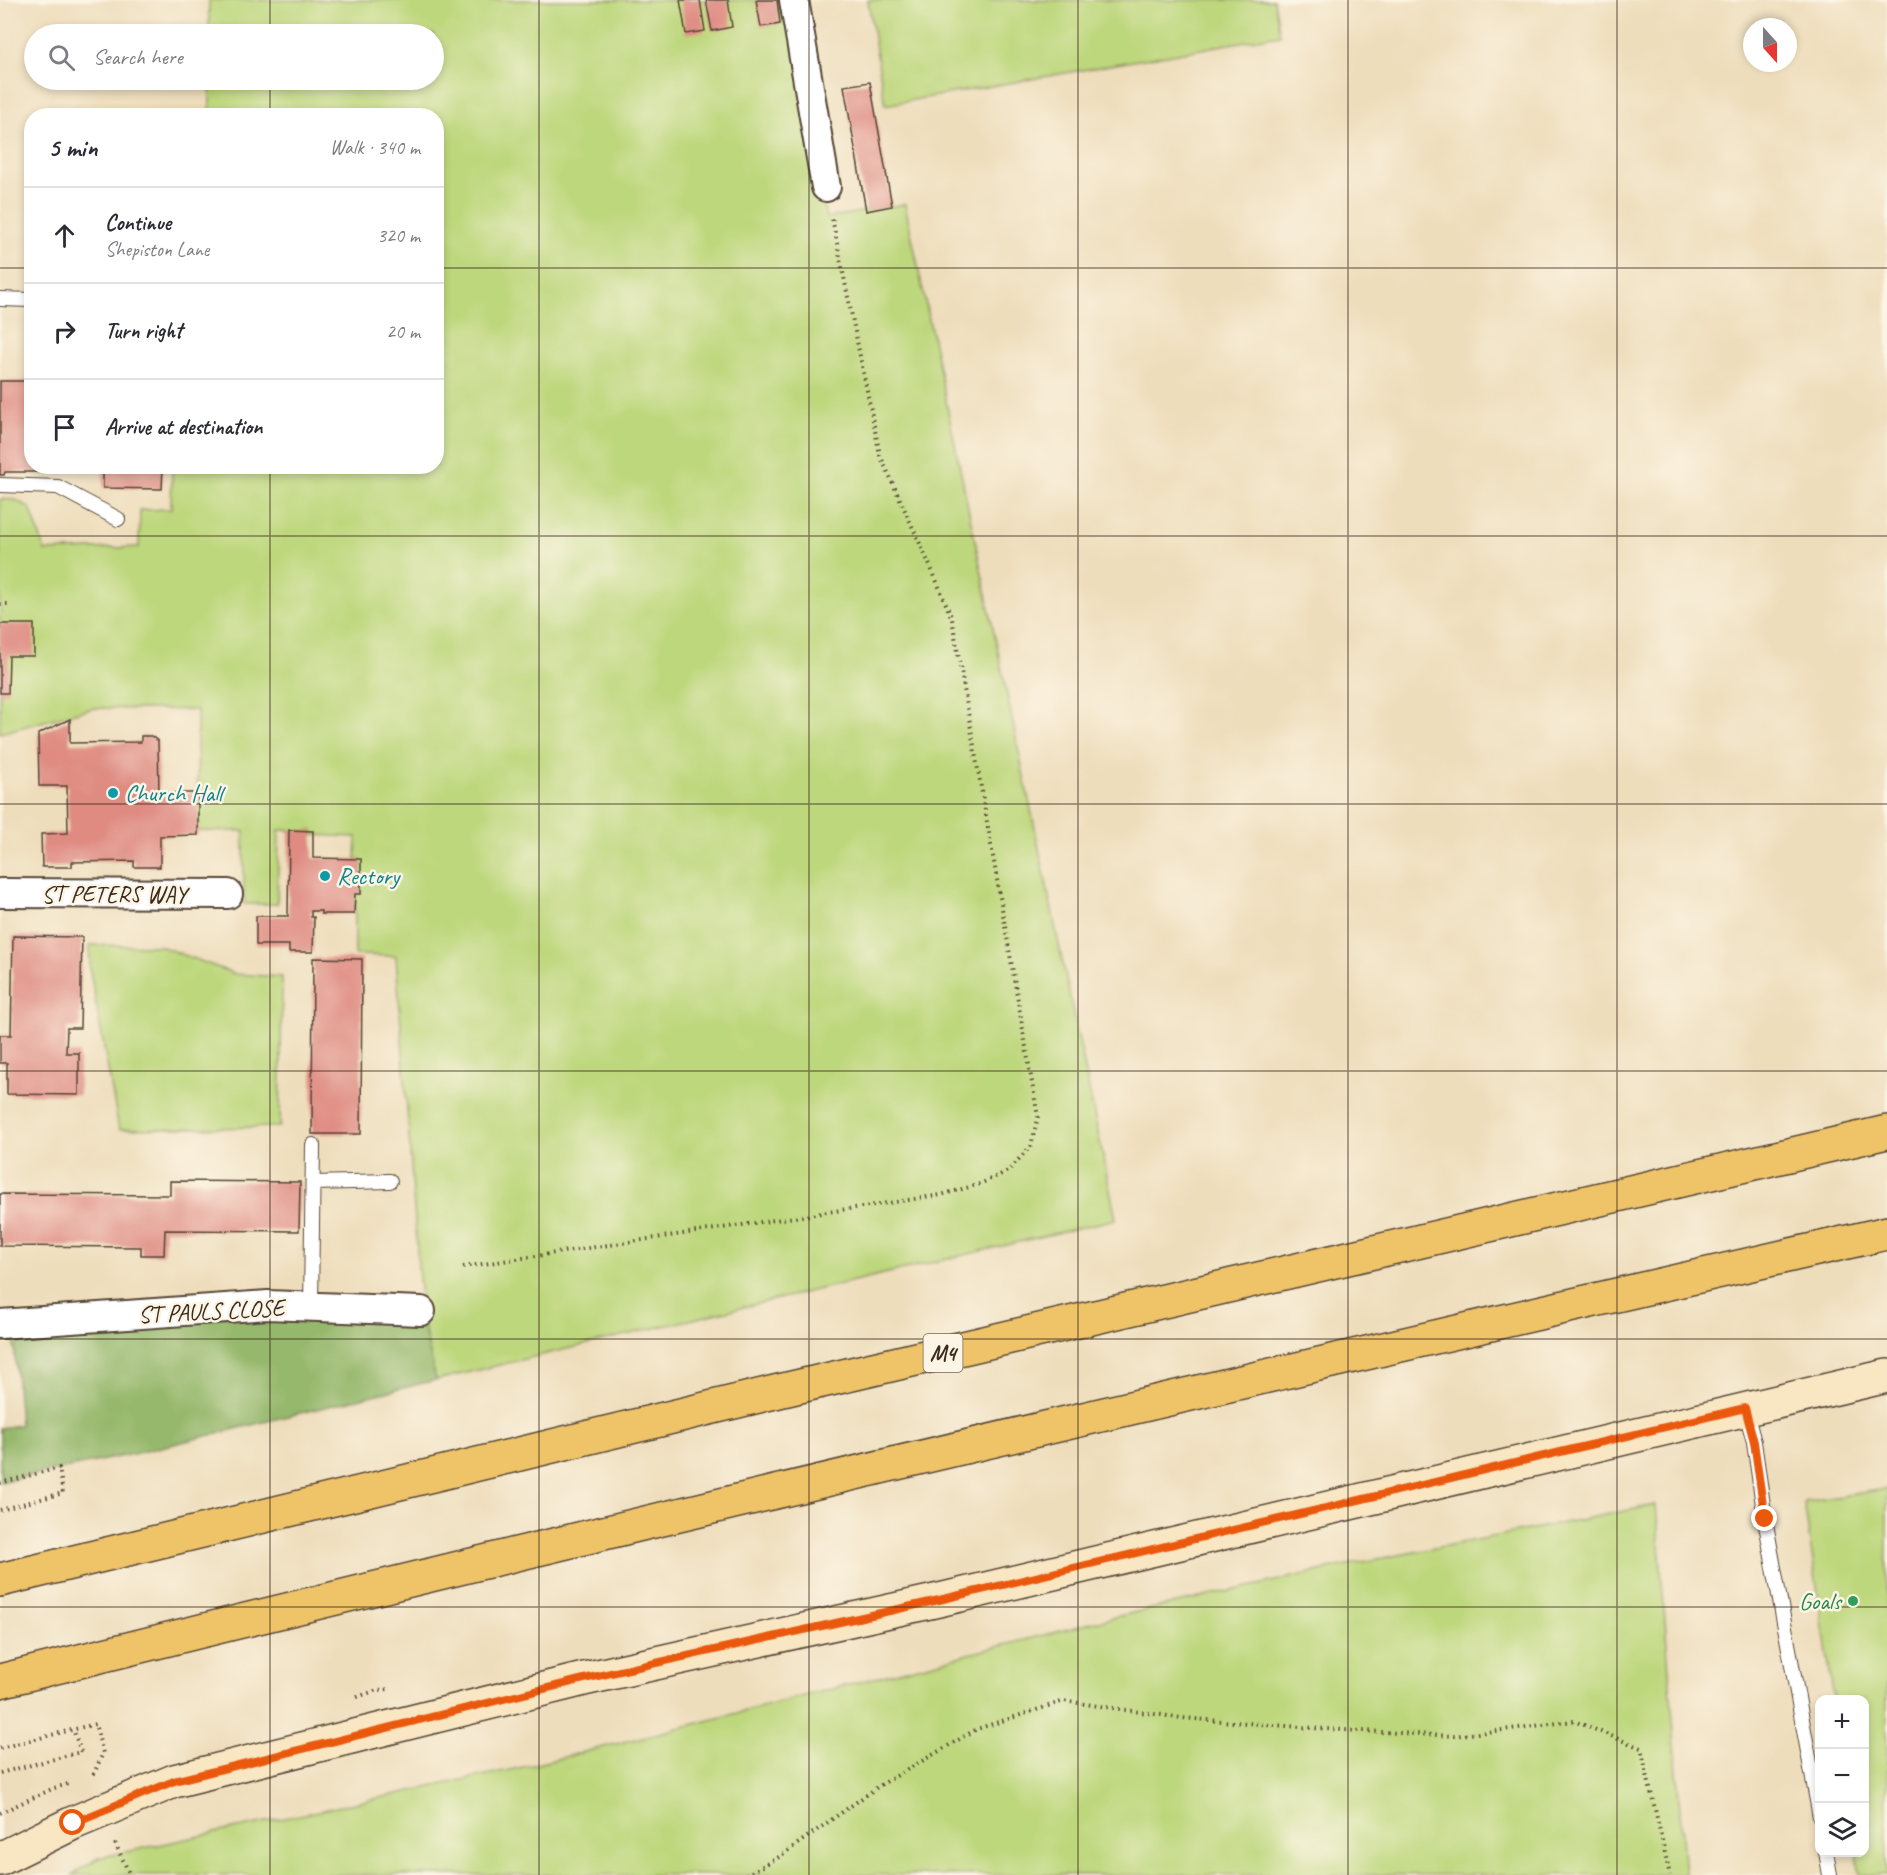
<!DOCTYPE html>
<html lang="en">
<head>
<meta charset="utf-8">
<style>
  body { margin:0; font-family:Caveat,sans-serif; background:#f2f2f3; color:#2b2b33 }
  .controls { position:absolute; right:18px; bottom:18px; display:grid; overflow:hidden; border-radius:12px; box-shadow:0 3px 9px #0003 }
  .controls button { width:54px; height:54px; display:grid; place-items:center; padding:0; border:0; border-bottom:2px solid #e1e1e2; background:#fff; color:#2b2b33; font:30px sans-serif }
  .compass { position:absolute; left:1743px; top:18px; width:54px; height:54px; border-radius:50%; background:#fff; box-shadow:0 3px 9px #0003; rotate:159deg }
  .stop { position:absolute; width:18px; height:18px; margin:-14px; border:4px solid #ea580c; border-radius:50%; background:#fff }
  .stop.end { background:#ea580c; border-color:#fff; box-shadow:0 2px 6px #0008 }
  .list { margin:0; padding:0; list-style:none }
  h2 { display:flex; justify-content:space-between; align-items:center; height:78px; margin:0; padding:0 24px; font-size:26px }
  h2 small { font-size:20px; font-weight:400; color:#7c7c81 }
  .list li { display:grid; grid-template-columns:39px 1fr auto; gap:18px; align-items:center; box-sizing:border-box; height:96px; padding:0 24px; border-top:2px solid #e1e1e2 }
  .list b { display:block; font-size:22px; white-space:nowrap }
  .list p { margin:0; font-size:20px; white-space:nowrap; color:#7c7c81 }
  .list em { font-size:20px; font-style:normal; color:#7c7c81 }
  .icon { flex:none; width:33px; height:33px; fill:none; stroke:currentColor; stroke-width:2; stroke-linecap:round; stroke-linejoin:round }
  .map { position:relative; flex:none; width:1887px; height:1875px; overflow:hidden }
  .search { position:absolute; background:#fff; box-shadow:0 3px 9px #0003; left:24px; top:24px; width:420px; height:66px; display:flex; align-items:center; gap:15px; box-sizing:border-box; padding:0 21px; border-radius:33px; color:#7c7c81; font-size:22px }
  .panel { position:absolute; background:#fff; box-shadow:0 3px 9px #0003; left:24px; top:108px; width:420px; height:366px; border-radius:24px }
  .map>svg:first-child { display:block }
</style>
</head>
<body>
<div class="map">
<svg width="1887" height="1875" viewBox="0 0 1887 1875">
  <rect width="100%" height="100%" fill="#fcf5e5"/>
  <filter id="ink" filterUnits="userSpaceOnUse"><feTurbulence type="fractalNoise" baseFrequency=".0167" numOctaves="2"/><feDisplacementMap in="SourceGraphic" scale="12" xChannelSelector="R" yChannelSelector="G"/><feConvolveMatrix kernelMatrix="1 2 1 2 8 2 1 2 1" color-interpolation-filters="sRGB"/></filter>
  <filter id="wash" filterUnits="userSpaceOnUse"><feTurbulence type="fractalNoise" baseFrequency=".008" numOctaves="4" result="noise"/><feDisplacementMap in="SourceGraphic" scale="24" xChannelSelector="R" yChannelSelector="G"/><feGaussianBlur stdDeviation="1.35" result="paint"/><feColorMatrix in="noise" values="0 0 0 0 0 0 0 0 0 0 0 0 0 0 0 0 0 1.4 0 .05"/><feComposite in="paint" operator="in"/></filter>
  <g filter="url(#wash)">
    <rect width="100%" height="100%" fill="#edb"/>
    <g fill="#bdd77c" stroke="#7c804d" stroke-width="1.5">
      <path d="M209,0h577l40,218 79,-14 211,1015 -680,161 -14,-61 -26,-363 -41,-1v-61l6,-1v-34h-5l1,-22 -44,-2v-4l-34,-1 -2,74h-33v-73h-46l-1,-121 -104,-2 -93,25v-234l16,1 14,8 15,43 94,-4 1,-37 31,-1 1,-42 264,-1v-350l-226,-1v-35h224v-46h-225z"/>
      <path d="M868,0h406l6,35 -395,70z"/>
      <path d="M90,945l70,1 75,28 47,3 -2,150 -161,2 -29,-158z"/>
      <path d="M1887,1489v386h-27l-3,-22 7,-1v-152l-30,-1 -30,-197z"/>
      <path d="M1656,1505l29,370h-1613l26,-17 435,-93 582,-148 227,-51z"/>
    </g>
    <path fill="#96b86c" stroke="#687145" stroke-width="1.5" d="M267,1313l155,6 14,61 -299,73 -137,29v-54l20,-3 -7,-96z"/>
    <g id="blocks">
      <g fill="#df8b82">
        <path d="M680,0h20l5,31 -19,3z"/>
        <path d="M706,0h22l4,27 -20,4z"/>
        <path d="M756,0h21l3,24 -19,3z"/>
        <path d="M870,82l22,124 -26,5 -22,-125z"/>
        <path d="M28,376h4v90h9v6h-36l-1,3h-4v-94h28z"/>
        <path d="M103,466h60l-1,23 -59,-1z"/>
        <path d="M0,624h34v32h-25l-1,37h-8z"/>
        <path d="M70,719v24l71,-1v-6h10l7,5 1,52h39v42l-38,1v31h-26v-6l-62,1v5h-30l-1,-33 27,-1 -1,-47h-28l-1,-52z"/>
        <path d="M289,830l24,1v27l48,1v35h-6l-1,20h-33v-3h-10v6h3l-1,35h-24v-7h-33v-29h32z"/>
        <path d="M13,936l69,1 -2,91h-13l-1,25h13v42l-72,-1v-31h-7v-28h11z"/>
        <path d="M313,958l49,1 -1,175h-49z"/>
        <path d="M170,1181l130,1 -1,49 -134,-1 -1,25h-23v-8l-141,-1v-52l170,1z"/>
      </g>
    </g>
  </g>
  <g filter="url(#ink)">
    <use href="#blocks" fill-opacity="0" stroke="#564536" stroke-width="1.5"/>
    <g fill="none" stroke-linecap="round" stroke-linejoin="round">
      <g stroke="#564536" stroke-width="16">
        <g id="lane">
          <path d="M0,299l32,1"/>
          <path d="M0,485l58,2 60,32"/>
          <path d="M313,1183l77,-2"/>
          <path d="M311,1307l2,-162"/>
          <path d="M1745,1409l9,33 11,77 55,298"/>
          <path d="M1826,1852l4,23"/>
        </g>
      </g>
      <g stroke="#564536" stroke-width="32">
        <g id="street">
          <path d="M794,0l32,187"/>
          <path d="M0,893l228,1"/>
          <path d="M0,1324l268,-19 153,6"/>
        </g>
      </g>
      <g stroke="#564536" stroke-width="36">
        <path id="secondary" d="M0,1859l73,-36 101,-42 410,-102 355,-79 948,-224"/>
      </g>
      <g stroke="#564536" stroke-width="36">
        <g id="highway">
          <path d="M0,1580l779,-189 1108,-259"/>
          <path d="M0,1681c627,-157 1257,-304 1887,-448"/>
        </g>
      </g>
      <g stroke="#564536" stroke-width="4" stroke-dasharray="1.5 4.5" stroke-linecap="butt">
        <path d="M0,604h11"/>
        <path d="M463,1267l478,-72 39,-11 28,-13 23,-25 7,-29 -86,-498 -17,-42 -55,-122 -48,-237"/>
        <path d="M0,1483l59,-15 4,25 -63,17"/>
        <path d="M357,1697l20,-7 13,-1"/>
        <path d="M0,1748l95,-24 8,29 -10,23"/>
        <path d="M0,1773l81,-21 -8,-23"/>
        <path d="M0,1813l54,-25 14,-4"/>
        <path d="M115,1843l15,32"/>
        <path d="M746,1875l33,-18 100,-71 98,-57 87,-28 118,17 144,11 128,7 120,-15 67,27 29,127"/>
      </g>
      <use href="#lane" stroke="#fff" stroke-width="14"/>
      <use href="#street" stroke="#fff" stroke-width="28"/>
      <use href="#secondary" stroke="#f9e7c3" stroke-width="33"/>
      <use href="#highway" stroke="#efc469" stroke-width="33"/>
    </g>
  </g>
  <g fill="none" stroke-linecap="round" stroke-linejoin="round" filter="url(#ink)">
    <path stroke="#ea580c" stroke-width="8" d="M73,1823l101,-42 410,-102 355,-79 806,-192 9,34 11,77"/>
  </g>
  <path fill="none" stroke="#3b2a1e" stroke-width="1.5" stroke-opacity="0.55" d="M270,0v34M539,0v1875M809,0v1875M1078,0v1875M1348,0v1875M1617,0v1875M270,80v36M0,268h32M436,268h1451M270,466v1409M0,536h1887M0,804h1887M0,1071h1887M0,1339h1887M0,1607h1887"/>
  <g fill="#0f9aa8" stroke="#fcf5e5" stroke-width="2">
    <circle cx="113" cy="793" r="6"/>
    <circle cx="325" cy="876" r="6"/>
  </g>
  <circle fill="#2e9e5b" stroke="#fcf5e5" stroke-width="2" cx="1853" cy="1601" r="6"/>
  <g text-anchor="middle" stroke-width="5" stroke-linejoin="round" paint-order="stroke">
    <rect fill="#fcf5e5" stroke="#75675a" stroke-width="1.5" x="923.5" y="1334" width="39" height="38" rx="4.5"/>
    <g font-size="22" font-weight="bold" fill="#3b2a1e">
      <text x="943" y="1361">M4</text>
    </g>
    <g font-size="24" fill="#0d838f" stroke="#fcf5e5" text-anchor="start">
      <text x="125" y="801">Church Hall</text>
      <text x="337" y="884">Rectory</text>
    </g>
    <g font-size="24" fill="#3b2a1e" stroke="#fcf5e5">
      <text x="114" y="902">ST PETERS WAY</text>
      <text transform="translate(211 1311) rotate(-3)" y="8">ST PAULS CLOSE</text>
    </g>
    <g font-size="24" fill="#27864d" stroke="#fcf5e5" text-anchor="end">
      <text x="1841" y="1609">Goals</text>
    </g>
  </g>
</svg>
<div class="controls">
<button>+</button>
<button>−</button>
<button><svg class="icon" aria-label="layers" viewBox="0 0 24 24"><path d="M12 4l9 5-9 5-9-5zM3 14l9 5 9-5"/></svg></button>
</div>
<svg class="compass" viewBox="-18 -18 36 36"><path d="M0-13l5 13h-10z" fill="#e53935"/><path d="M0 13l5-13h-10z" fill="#7c7c81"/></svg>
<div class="stop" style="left:73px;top:1823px"></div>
<div class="stop end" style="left:1765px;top:1519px"></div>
<div class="search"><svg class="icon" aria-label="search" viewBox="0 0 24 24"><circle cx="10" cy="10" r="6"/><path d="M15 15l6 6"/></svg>Search here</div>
<section class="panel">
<h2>5 min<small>Walk · 340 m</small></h2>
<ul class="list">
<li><svg class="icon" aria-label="ahead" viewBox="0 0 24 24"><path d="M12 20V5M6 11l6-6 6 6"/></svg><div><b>Continue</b><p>Shepiston Lane</p></div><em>320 m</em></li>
<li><svg class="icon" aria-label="right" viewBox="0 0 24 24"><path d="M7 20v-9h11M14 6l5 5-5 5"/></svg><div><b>Turn right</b></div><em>20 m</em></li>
<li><svg class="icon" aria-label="arrive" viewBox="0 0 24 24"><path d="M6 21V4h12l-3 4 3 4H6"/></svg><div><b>Arrive at destination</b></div></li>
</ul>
</section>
</div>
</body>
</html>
